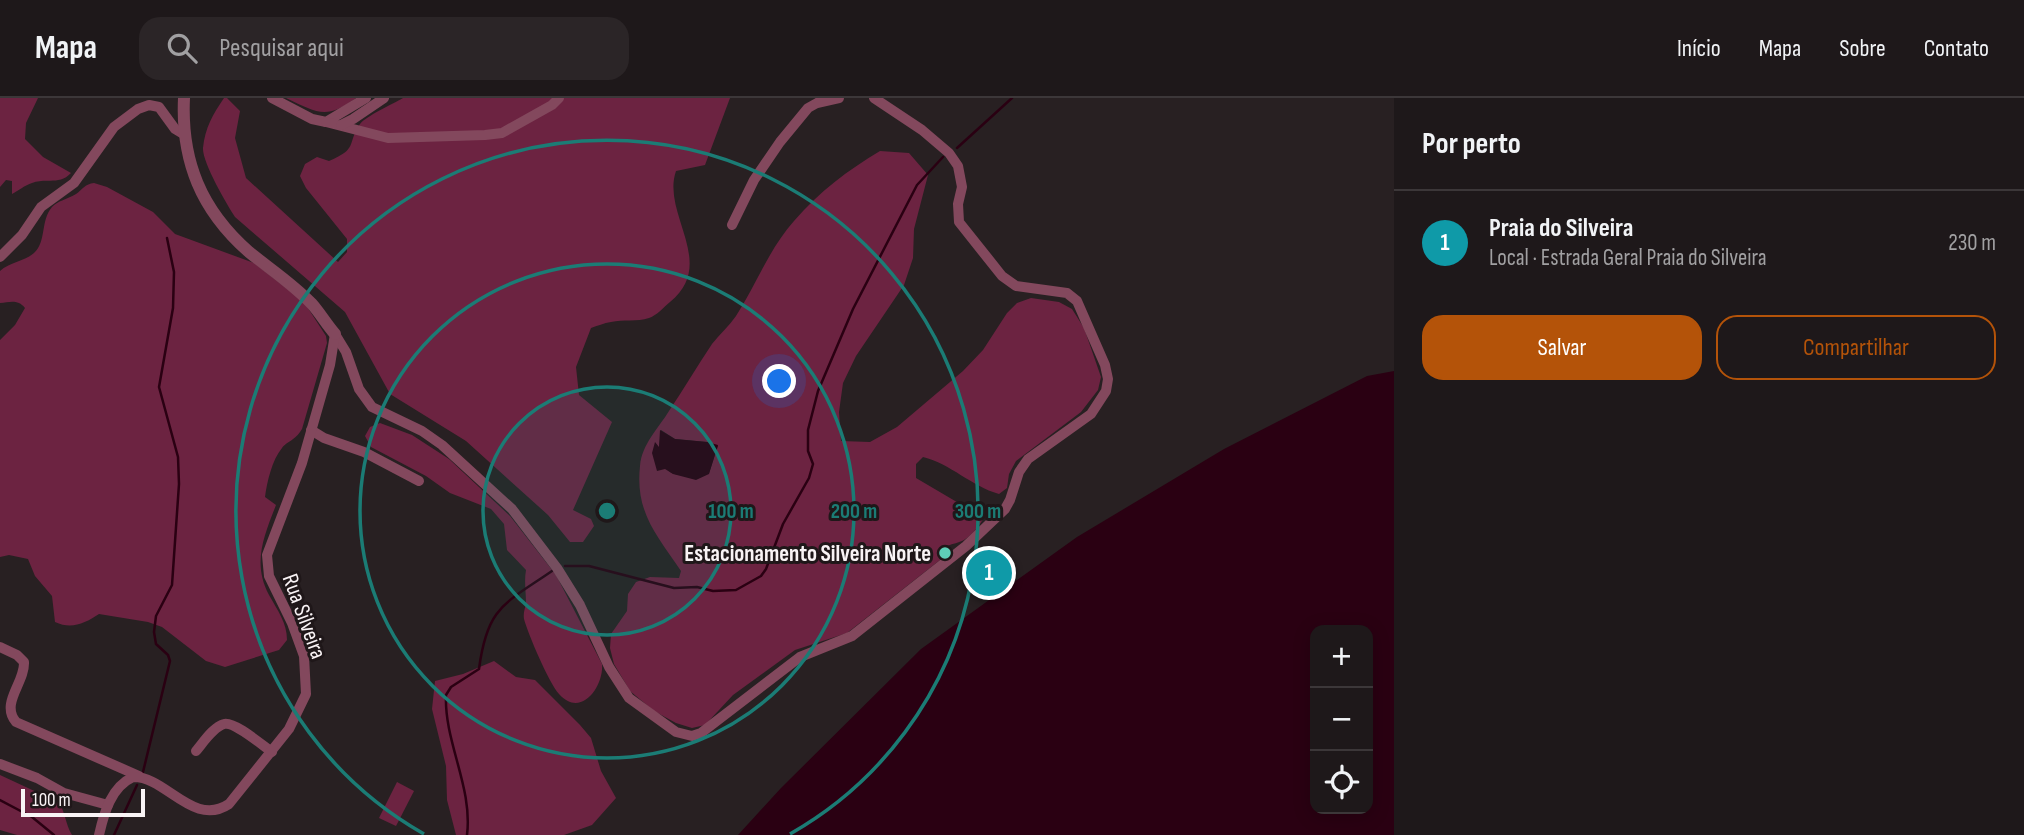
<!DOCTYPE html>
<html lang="pt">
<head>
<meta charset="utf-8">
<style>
  body { margin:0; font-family:"Sofia Sans Condensed",sans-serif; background:#2b2527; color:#f1f3f6 }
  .controls { position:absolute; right:21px; bottom:21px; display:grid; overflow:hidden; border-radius:14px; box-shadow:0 4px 18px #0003 }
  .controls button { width:63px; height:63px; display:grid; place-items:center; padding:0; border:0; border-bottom:2px solid #3c3739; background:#1e181a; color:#f1f3f6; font:35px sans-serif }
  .scale { position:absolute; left:21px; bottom:18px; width:124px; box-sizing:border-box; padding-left:7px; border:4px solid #f9f3f5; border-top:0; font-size:19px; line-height:24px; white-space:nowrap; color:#f9f3f5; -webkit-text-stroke:5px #1f1719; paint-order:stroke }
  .you { position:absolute; left:780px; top:284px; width:24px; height:24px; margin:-18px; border:5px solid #fff; border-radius:50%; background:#1a73e8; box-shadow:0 0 0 10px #1a73e833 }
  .badge { display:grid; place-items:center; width:46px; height:46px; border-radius:50%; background:#b45309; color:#fff; font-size:23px; font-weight:700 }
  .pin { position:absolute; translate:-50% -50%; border:4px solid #fff; box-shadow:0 2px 7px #0006 }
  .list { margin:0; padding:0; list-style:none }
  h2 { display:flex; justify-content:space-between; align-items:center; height:91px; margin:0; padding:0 28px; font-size:30px }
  h2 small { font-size:23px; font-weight:400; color:#a1a0a2 }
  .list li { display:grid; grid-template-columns:46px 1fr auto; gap:21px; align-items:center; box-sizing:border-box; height:105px; padding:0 28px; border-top:2px solid #3c3739 }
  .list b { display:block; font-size:26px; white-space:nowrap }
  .list p { margin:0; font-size:23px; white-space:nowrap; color:#a1a0a2 }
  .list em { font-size:23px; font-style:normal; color:#a1a0a2 }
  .actions { display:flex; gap:14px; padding:21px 28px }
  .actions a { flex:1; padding:16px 0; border:2px solid #b45309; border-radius:21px; text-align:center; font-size:24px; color:#b45309 }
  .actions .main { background:#b45309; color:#fff }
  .icon { flex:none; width:38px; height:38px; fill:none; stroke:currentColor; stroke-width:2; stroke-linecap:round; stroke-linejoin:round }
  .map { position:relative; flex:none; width:1394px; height:737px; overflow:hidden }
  header { display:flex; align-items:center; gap:42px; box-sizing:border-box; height:98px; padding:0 35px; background:#1e181a; border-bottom:2px solid #3c3739 }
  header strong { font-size:33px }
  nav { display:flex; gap:38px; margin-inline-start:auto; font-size:24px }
  .search { width:490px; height:63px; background:#2b2527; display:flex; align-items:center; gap:18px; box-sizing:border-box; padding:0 24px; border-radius:21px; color:#a1a0a2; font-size:26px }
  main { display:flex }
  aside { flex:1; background:#1e181a }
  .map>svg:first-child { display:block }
</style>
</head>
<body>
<header>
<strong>Mapa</strong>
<div class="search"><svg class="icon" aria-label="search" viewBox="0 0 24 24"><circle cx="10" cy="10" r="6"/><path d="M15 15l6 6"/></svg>Pesquisar aqui</div>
<nav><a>Início</a><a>Mapa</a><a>Sobre</a><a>Contato</a></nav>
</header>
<main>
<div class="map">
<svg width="1394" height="737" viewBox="0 0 1394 737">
  <rect width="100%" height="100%" fill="#282022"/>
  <g fill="#6c2341" fill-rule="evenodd">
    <path d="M0,0h38l-12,25 -1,16 18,18 28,16c-12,13 -25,4 -39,10 -7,2 -14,8 -20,11v-13l-6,-1 -6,7z"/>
    <path d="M224,0h3l13,13 -5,27 11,40 92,84 9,-10v-13l-41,-51 -6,-12 5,-12 12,-7 12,4c30,-13 17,-16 31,-37 6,-8 33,-20 43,-26h327l-25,67 -29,6c-15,43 42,92 -6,131 -6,5 -14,14 -21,16 -12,4 -26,1 -38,4 -7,1 -14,4 -20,6l-15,39 3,28 33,27 -39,88 18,9 3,7 -11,16h-13l-22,-27 -82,-74 -76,-47 -45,-82 -110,-95c-8,-12 -33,-55 -32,-69 2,-20 10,-34 21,-50z"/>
    <path d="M286,0h70c-30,22 -38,15 -70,0z"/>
    <path d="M880,53l29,2 19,22 -14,54 -1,29 -9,27 -48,71 -13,27 -4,29 2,29 29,1 27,-15 66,-56 20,-21 24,-37 10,-10 14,-5 28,4 13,7 12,19 17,49 -3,13 -17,22 -65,49 -7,13 -2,14 -8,6c-28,-8 -48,-30 -76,-37l-7,7v14l68,40c-6,9 -11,16 -20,22 -11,6 -25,3 -24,20l-93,73 -52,17 -62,45 -28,30 -13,3 -16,-5 -22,-12 -24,-20 -16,-27 -4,-16 1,-14 16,-23 1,-17 8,-12 14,-5 29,1 2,-7c-24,-36 -46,-58 -41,-105 2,-22 18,-37 29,-55 15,-22 28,-45 43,-67 8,-10 17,-18 24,-28 20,-31 33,-67 58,-95 25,-29 54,-51 86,-70zM661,332l14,9 32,3 11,4 -9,27c-40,2 -39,9 -54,-30l4,5z"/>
    <path d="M94,85l13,4 46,25 22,22 79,29 50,39 22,34 1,7 -25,86c-8,13 -14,11 -20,19 -10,12 -15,34 -17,49l11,8c-12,31 -24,58 -7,90 9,16 18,28 18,45l-8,10 -54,17 -19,-6 -44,-34 -14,-5 -49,-8c-14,9 -27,16 -44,8l-3,-26 -17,-20 -7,-17 -19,-4 -9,2v-217l15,-15 10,-17c-7,-9 -15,-6 -25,-5v-32c10,-9 25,-10 34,-18 13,-12 6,-32 18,-46 5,-6 16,-8 24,-13 7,-5 9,-10 18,-11z"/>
    <path d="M380,325l32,12 37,24 61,57 46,59 46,89c2,22 -21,55 -43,30 -10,-11 -31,-60 -35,-75 -1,-6 1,-10 2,-16 0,-11 -2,-22 0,-33l-19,-20 -3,-26 -13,-15 -41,-16 -24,-17 -55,-29 -6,-11 5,-9z"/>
    <path d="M494,563l22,16 19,3 45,45 11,13 10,33 15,27 -24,27 -28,10h-108l-9,-35 -1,-34 -14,-57 3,-28 28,-7z"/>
    <path d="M0,677l58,27c8,10 7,22 14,33h-55l-17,-5z"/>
    <path d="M397,684l17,9 -18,35 -17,-8z"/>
  </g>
  <g fill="#2a0012" fill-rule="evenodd">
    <path d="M1394,273v464h-656l43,-47 140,-139 156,-112 147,-88 143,-73zM1368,532v179h-53v-179z"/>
    <path d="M660,332l15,9 32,3 11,3 -9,29 -13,6 -23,-6 -8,-5 -8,2 -5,-18 3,-11 4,5z"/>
  </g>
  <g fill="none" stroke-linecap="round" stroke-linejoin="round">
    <g stroke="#2a0012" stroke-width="2.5">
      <path d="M957,50l55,-50"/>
      <path d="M565,468h24l85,22 23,-1 16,4 23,-1 25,-14 5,-7 17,-45 26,-46 4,-14 -5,-13v-21l10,-39 35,-82 64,-124 26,-28"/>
      <path d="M143,674l27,-111 -2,-6 -12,-11 -2,-12 2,-16 16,-31 7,-101 -1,-27 -19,-70 14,-79 1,-36 -7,-34"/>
      <path d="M0,702l32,17 22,18"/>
      <path d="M114,737l23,-50"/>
      <path d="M467,737c6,-48 -23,-93 -21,-140l5,-8 28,-18c8,-62 25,-65 73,-98"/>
    </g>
    <g stroke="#83485d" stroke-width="10">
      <path d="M272,0l40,21 14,3 40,-24"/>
      <path d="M326,24l62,16 97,-3 17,-2 50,-28 7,-7"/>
      <path d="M341,27l12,-6 31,-21"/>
      <path d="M732,127l22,-45 26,-38 28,-34 9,-5 22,-5"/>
      <path d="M0,159l22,-22 19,-28 33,-24 40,-56 24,-18 11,-4 10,2 16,22 10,6"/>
      <path d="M335,236l11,18 13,37 13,18 50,24 20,14 70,64 45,59 23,37 29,62 20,31 47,34 16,4 9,-3 99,-76 52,-21 114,-90 39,-37 5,-9 9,-28 9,-13 63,-45 15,-23 2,-12 -3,-14 -28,-64 -10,-8 -51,-7 -14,-10 -43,-54 -1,-18 4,-17 -4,-21 -9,-13 -27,-23 -48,-32"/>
      <path d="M311,332l13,8 40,14 55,29"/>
      <path d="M0,549l17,8 7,7c1,21 -24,41 -8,60l123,54"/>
      <path d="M196,653c7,-8 17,-24 28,-27 10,-3 38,21 48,28"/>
      <path d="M0,666l37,14 27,15 44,12"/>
      <path d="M99,737c5,-22 12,-48 34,-58 33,-1 60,51 96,27l60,-75 17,-35 -2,-38 -12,-33 -23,-47 -2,-21 35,-92 28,-98 5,-31"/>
    </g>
    <path stroke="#83485d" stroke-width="12" d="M184,0c-3,63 17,112 65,154 21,17 44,32 63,52 8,9 15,21 23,30"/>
  </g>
  <circle cx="607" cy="413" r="124" fill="#1b7c75" fill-opacity=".12"/>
  <g fill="none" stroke="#1b7c75" stroke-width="3.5">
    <circle cx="607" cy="413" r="124"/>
    <circle cx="607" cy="413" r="247"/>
    <path d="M424 736A371 371 0 1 1 790 736"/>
  </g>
  <circle fill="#5eceb8" stroke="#1f1719" stroke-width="2.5" cx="945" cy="455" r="7"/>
  <g text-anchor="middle" stroke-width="6" stroke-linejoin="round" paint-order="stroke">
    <g font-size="23" font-weight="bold" fill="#f9f3f5" stroke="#1f1719" text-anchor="end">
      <text x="931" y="463">Estacionamento Silveira Norte</text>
    </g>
    <g font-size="23" fill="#f9f3f5" stroke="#1f1719">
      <text transform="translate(305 518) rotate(70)" y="8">Rua Silveira</text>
    </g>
  </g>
  <circle cx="607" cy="413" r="10" fill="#1b7c75" stroke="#1f1719" stroke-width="3.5"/>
  <g font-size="21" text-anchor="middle" font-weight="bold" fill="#1b7c75" stroke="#1f1719" stroke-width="6" stroke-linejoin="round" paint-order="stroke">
    <text x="731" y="420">100 m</text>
    <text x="854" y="420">200 m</text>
    <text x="978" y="420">300 m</text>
  </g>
</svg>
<div class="controls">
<button>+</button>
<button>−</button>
<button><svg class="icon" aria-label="locate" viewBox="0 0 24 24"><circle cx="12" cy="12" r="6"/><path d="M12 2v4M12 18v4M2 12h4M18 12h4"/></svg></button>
</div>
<div class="scale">100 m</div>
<div class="you"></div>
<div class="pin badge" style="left:989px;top:475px;background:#0f9aa8">1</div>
</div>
<aside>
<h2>Por perto<small></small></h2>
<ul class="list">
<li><span class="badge" style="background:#0f9aa8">1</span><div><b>Praia do Silveira</b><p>Local · Estrada Geral Praia do Silveira</p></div><em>230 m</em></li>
</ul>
<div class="actions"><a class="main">Salvar</a><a>Compartilhar</a></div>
</aside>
</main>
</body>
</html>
